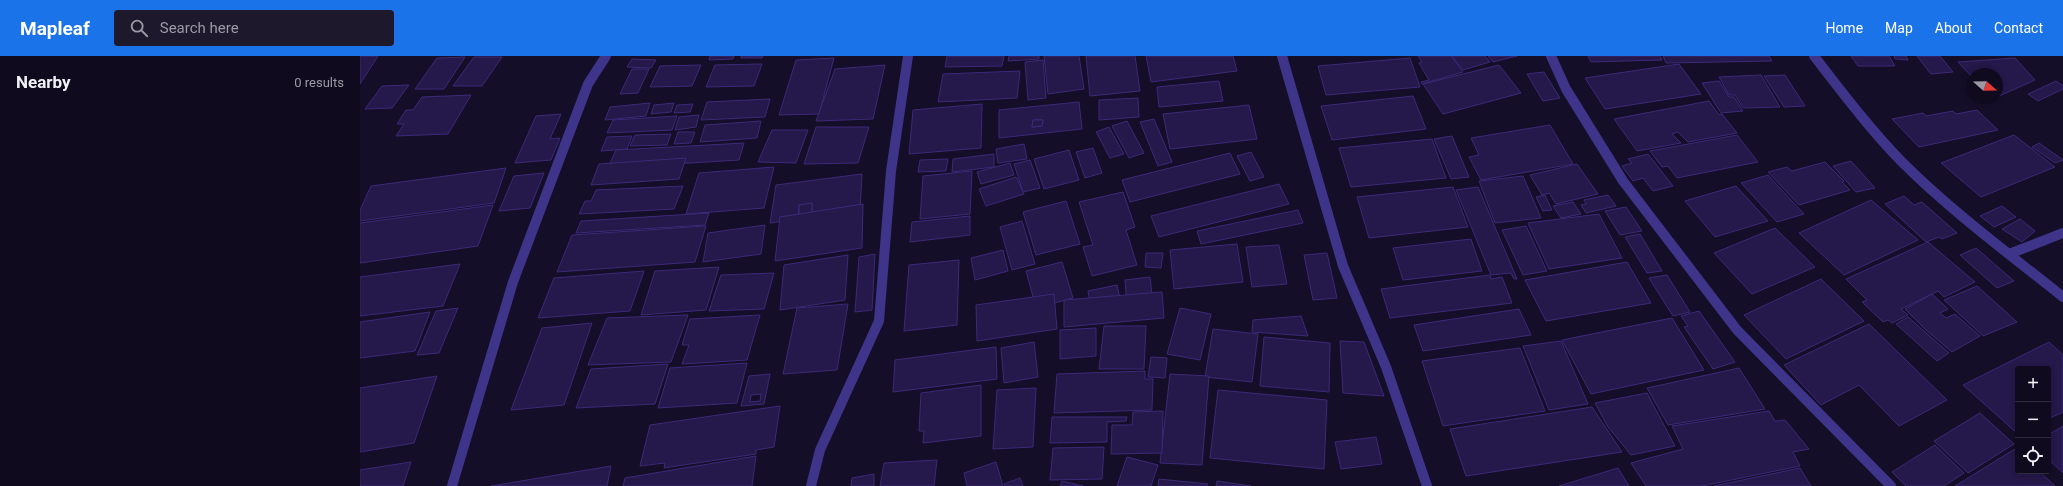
<!DOCTYPE html>
<html lang="en">
<head>
<meta charset="utf-8">
<style>
  body { margin:0; font-family:Roboto,sans-serif; background:#1d182b; color:#f1f3f6 }
  .controls { position:absolute; right:12px; bottom:12px; display:grid; overflow:hidden; border-radius:4px; box-shadow:0 2px 6px #0003 }
  .controls button { width:36px; height:36px; display:grid; place-items:center; padding:0; border:0; border-bottom:1px solid #2f2b3c; background:#0f0a1e; color:#f1f3f6; font:20px sans-serif }
  .compass { position:absolute; left:1607px; top:12px; width:36px; height:36px; border-radius:50%; background:#0f0a1e; box-shadow:0 2px 6px #0003; rotate:110deg }
  .list { margin:0; padding:0; list-style:none }
  h2 { display:flex; justify-content:space-between; align-items:center; height:52px; margin:0; padding:0 16px; font-size:17px }
  h2 small { font-size:13px; font-weight:400; color:#9b9aa4 }
  .icon { flex:none; width:22px; height:22px; fill:none; stroke:currentColor; stroke-width:2; stroke-linecap:round; stroke-linejoin:round }
  .map { position:relative; flex:none; width:1703px; height:430px; overflow:hidden }
  header { display:flex; align-items:center; gap:24px; box-sizing:border-box; height:56px; padding:0 20px; background:#1a73e8; color:#fff }
  header strong { font-size:19px }
  nav { display:flex; gap:22px; margin-inline-start:auto; font-size:14px }
  .search { width:280px; height:36px; background:#1d182b; display:flex; align-items:center; gap:10px; box-sizing:border-box; padding:0 14px; border-radius:4px; color:#9b9aa4; font-size:15px }
  main { display:flex }
  aside { flex:1; background:#0f0a1e }
  .map>svg:first-child { display:block }
</style>
</head>
<body>
<header>
<strong>Mapleaf</strong>
<div class="search"><svg class="icon" aria-label="search" viewBox="0 0 24 24"><circle cx="10" cy="10" r="6"/><path d="M15 15l6 6"/></svg>Search here</div>
<nav><a>Home</a><a>Map</a><a>About</a><a>Contact</a></nav>
</header>
<main>
<aside>
<h2>Nearby<small>0 results</small></h2>
<ul class="list">
</ul>
</aside>
<div class="map">
<svg width="1703" height="430" viewBox="0 0 1703 430">
  <rect width="100%" height="100%" fill="#140e28"/>
  <g fill="#25184a" stroke="#3d2978" fill-rule="evenodd">
    <path d="M0,0h18l-18,28z"/>
    <path d="M350,0h24l-1,3 -24,1z"/>
    <path d="M381,0h22l-1,2h-21z"/>
    <path d="M587,0h57l-2,10 -57,1z"/>
    <path d="M649,0h30v3l-31,2z"/>
    <path d="M684,0h35l5,33 -36,5z"/>
    <path d="M726,0h49l5,35 -50,5z"/>
    <path d="M786,0h87l4,15 -86,11z"/>
    <path d="M1058,0h33l12,16 -41,12 -1,-2 8,-2 -10,-17 3,-1z"/>
    <path d="M1092,0h33l5,6 -27,8z"/>
    <path d="M1128,0h29l-24,6z"/>
    <path d="M1228,0h72l2,4 -71,2z"/>
    <path d="M1303,0h106l3,5 -106,2z"/>
    <path d="M1491,0h38l6,10h-37z"/>
    <path d="M1534,0h12l2,4 -13,-1z"/>
    <path d="M1557,0h23l13,16 -22,2z"/>
    <path d="M105,1l-21,32h-29l22,-31z"/>
    <path d="M114,1h28l-20,29h-29z"/>
    <path d="M474,2l-15,56 -40,1 17,-55z"/>
    <path d="M1050,2l10,29 -94,8 -8,-29z"/>
    <path d="M1655,2l20,22 -38,17v-23h-24v4l-15,-16z"/>
    <path d="M272,3l24,1 -5,8 -24,-1z"/>
    <path d="M683,4l3,38 -18,2 -3,-38z"/>
    <path d="M402,8l-8,22 -48,1 9,-22z"/>
    <path d="M1319,8l22,30 -96,15 -20,-31z"/>
    <path d="M341,9l-9,21 -42,1 10,-21z"/>
    <path d="M525,9l-12,54 -57,2 19,-52z"/>
    <path d="M1139,9l22,28 -78,21 -20,-30z"/>
    <path d="M272,13h17l-11,24 -18,1z"/>
    <path d="M660,15l-3,27 -79,4 5,-28z"/>
    <path d="M1184,16l16,26 -17,3 -16,-27z"/>
    <path d="M1401,19l19,32 -37,1 -8,-13h-6l-10,-18z"/>
    <path d="M1425,19l20,31 -21,1 -20,-31z"/>
    <path d="M859,25l4,20 -64,6 -2,-20z"/>
    <path d="M1359,25l10,16h5l9,14 -22,2 -19,-30z"/>
    <path d="M1696,25l7,5v3l-25,12 -10,-7z"/>
    <path d="M49,29l-17,23 -27,1 17,-23z"/>
    <path d="M111,39l-23,39 -52,2 8,-12h-7l9,-14h7l9,-13z"/>
    <path d="M1053,40l13,33 -94,11 -11,-34z"/>
    <path d="M778,42l1,19 -40,3v-20z"/>
    <path d="M410,43l-5,18 -64,3 6,-18z"/>
    <path d="M1349,45l10,14 3,-1 15,19 -49,9 -10,-10 -6,2 9,9 -44,8 -23,-32z"/>
    <path d="M719,46l3,27 -83,9v-28zM673,64h10l-1,6 -10,1z"/>
    <path d="M290,47l-4,13 -41,4 5,-13z"/>
    <path d="M314,47l-3,9 -20,2 3,-9z"/>
    <path d="M333,48l-3,8 -16,1 3,-8z"/>
    <path d="M622,48l-1,44 -72,6 4,-44z"/>
    <path d="M889,49l8,34 -87,10 -7,-35z"/>
    <path d="M1617,54l21,20 -79,17 -27,-28 31,-6 3,3 27,-5 3,3z"/>
    <path d="M201,58l-11,25 10,-1 -9,22 -36,3 21,-47z"/>
    <path d="M339,59l-3,12 -21,3 4,-13z"/>
    <path d="M317,60l-5,14 -65,3 6,-13z"/>
    <path d="M794,63l18,43 -14,4 -18,-44z"/>
    <path d="M673,64h10l-1,6 -10,1z"/>
    <path d="M401,65l-4,17 -57,4 5,-17z"/>
    <path d="M767,65l17,32 -15,5 -17,-32z"/>
    <path d="M1190,69l23,39 -92,16 -12,-23 10,-2 -8,-17z"/>
    <path d="M456,71h53l-11,36 -54,1z"/>
    <path d="M749,71l15,27 -14,4 -14,-26z"/>
    <path d="M412,74h36l-12,33 -38,-1z"/>
    <path d="M318,76h17l-4,11 -17,1z"/>
    <path d="M311,78l-4,11 -37,1 5,-11z"/>
    <path d="M1377,79l21,27 -81,16 -9,-12 -6,1 -12,-16z"/>
    <path d="M1654,79l41,32 -74,30 -40,-34z"/>
    <path d="M272,80l-5,13 -26,2 6,-14z"/>
    <path d="M1092,80l17,41 -18,2 -17,-40z"/>
    <path d="M1072,83l14,39 -95,9 -12,-39z"/>
    <path d="M384,87l-5,17 -131,8 8,-18z"/>
    <path d="M1679,87l24,17 -8,3 -23,-16z"/>
    <path d="M664,88l3,15 -29,4 -2,-14z"/>
    <path d="M733,92l9,25 -17,5 -9,-26z"/>
    <path d="M709,94l10,30 -35,9 -10,-30z"/>
    <path d="M891,96l13,25 -14,4 -13,-25z"/>
    <path d="M870,97l10,21 -110,28 -8,-22z"/>
    <path d="M634,98v13l-42,5 1,-13z"/>
    <path d="M1288,98l25,32 -20,5 -10,-13 -10,3 -11,-15 10,-3 -4,-4z"/>
    <path d="M326,102l-7,21 -88,6 8,-21z"/>
    <path d="M588,103l-2,12 -28,1 2,-12z"/>
    <path d="M670,104l10,28 -17,4 -9,-28z"/>
    <path d="M1491,105l24,27 -19,4 -23,-26z"/>
    <path d="M1465,106l19,19 -2,1 8,8 -51,15 -31,-33 19,-5 5,4z"/>
    <path d="M650,107l4,12 -33,9 -4,-12z"/>
    <path d="M1217,108l21,30 -42,10 -7,-11 -7,2 -12,-20z"/>
    <path d="M414,111l-10,41 -78,6 13,-41z"/>
    <path d="M146,112l-12,35 -134,18v-11l11,-24z"/>
    <path d="M612,115l-2,43 -50,5 3,-43z"/>
    <path d="M184,117l-14,35 -31,3 15,-35z"/>
    <path d="M502,118l-2,37 -90,12 6,-38zM452,147v11l-13,3v-12z"/>
    <path d="M1408,119l36,39 -27,8 -36,-39z"/>
    <path d="M1163,120l18,42 -46,5 -16,-42z"/>
    <path d="M656,121l8,17 -38,12 -7,-17z"/>
    <path d="M919,128l10,20 -130,33 -8,-21z"/>
    <path d="M323,130l-9,23 -95,5 6,-13h6l5,-11z"/>
    <path d="M1376,130l32,35 -53,16 -30,-36z"/>
    <path d="M1093,131l15,40 -99,11 -12,-41z"/>
    <path d="M1118,131l39,92h-3l-3,-6 -20,2 -35,-85z"/>
    <path d="M763,136l12,35 -9,3 11,35 -45,11 -9,-29 10,-2 -14,-43z"/>
    <path d="M1185,139l7,15 -9,1 -7,-14z"/>
    <path d="M1248,139l8,11 -30,7 -5,-8 5,-1 -2,-4z"/>
    <path d="M1544,140l10,9 8,-3 35,31 -15,6 -3,-2 -13,5 -41,-38z"/>
    <path d="M1511,144l47,40 -74,35 -45,-42z"/>
    <path d="M706,145l14,43 -44,11 -13,-43z"/>
    <path d="M1213,146l8,12 -20,4 -8,-12z"/>
    <path d="M452,147v11l-13,3v-12z"/>
    <path d="M503,148l-1,44 -87,13 5,-44z"/>
    <path d="M133,149l-15,41 -118,17v-40z"/>
    <path d="M1642,150l14,11 -22,10 -14,-11z"/>
    <path d="M1266,151l16,24 -22,4 -15,-24z"/>
    <path d="M938,154l5,13 -102,21 -4,-13z"/>
    <path d="M349,157l-4,12 -129,8 5,-12z"/>
    <path d="M1239,158l23,44 -73,11 -21,-46z"/>
    <path d="M610,160v19l-60,7 2,-20z"/>
    <path d="M1660,163l15,12 -13,11 -20,-13z"/>
    <path d="M662,165l13,43 -23,6 -12,-43z"/>
    <path d="M405,169l-4,29 -58,8 5,-29z"/>
    <path d="M346,170l-11,36 -138,10 15,-37z"/>
    <path d="M1166,170l21,45 -24,4 -21,-45z"/>
    <path d="M1415,172l40,39 -63,27 -38,-41z"/>
    <path d="M1280,178l22,37 -15,2 -22,-36z"/>
    <path d="M1111,183l11,32 -79,9 -10,-32z"/>
    <path d="M1568,186l47,40 -31,15 -6,-6 -37,18 7,6 -16,8 -4,-3 -5,2 -21,-20 5,-2 -21,-21z"/>
    <path d="M877,188l6,38 -69,7 -4,-39z"/>
    <path d="M919,189l8,39 -35,3 -6,-40z"/>
    <path d="M1616,192l38,33 -17,7 -37,-33z"/>
    <path d="M643,194l5,21 -33,9 -4,-22z"/>
    <path d="M786,197h17l-2,15 -16,-1z"/>
    <path d="M967,197l10,45 -24,2 -9,-45z"/>
    <path d="M515,198l-3,56 -17,2 4,-55z"/>
    <path d="M488,199l-3,45 -65,10 4,-45z"/>
    <path d="M599,204l-2,65 -53,6 5,-66z"/>
    <path d="M702,206l11,36 -37,10 -10,-37z"/>
    <path d="M1267,206l24,41 -105,18 -21,-41z"/>
    <path d="M100,208l-17,42 -83,10v-39z"/>
    <path d="M359,211l-13,43 -65,5 14,-44z"/>
    <path d="M284,215l-14,40 -92,7 16,-40z"/>
    <path d="M414,217l-10,36 -55,2 12,-36z"/>
    <path d="M1130,219l1,4 11,-2 10,26 -122,15 -9,-29z"/>
    <path d="M1307,219l23,37 -17,4 -24,-38z"/>
    <path d="M790,221l3,26 -26,3 -2,-26z"/>
    <path d="M1461,223l43,42 -78,38 -42,-44z"/>
    <path d="M757,229l5,23 -30,6 -4,-23z"/>
    <path d="M1617,230l40,36 -34,14 -39,-36z"/>
    <path d="M802,236l2,26 -100,9v-27z"/>
    <path d="M694,238l3,35 -80,12 -1,-36z"/>
    <path d="M1572,238l16,15 -8,4 6,5 9,-4 25,22 -28,16 -26,-22 -21,-21z"/>
    <path d="M488,248l-11,66 -54,4 14,-66z"/>
    <path d="M98,252l-19,45 -22,2 19,-44z"/>
    <path d="M820,252l31,6 -11,46 -33,-6z"/>
    <path d="M1159,253l12,26 -108,16 -9,-26z"/>
    <path d="M1339,255l36,51 -22,7 -29,-42 4,-1 -7,-10z"/>
    <path d="M70,256l-15,39 -55,7v-36z"/>
    <path d="M328,259l-17,47 -83,3 19,-47z"/>
    <path d="M400,259l-13,45 -65,4 7,-19h-7l8,-26z"/>
    <path d="M941,260l7,20 -56,-4 1,-12z"/>
    <path d="M1548,261l41,36 -12,8 -41,-37z"/>
    <path d="M1312,262l32,52 -113,24 -29,-54z"/>
    <path d="M232,267l-28,82 -53,5 31,-82z"/>
    <path d="M1509,268l78,76 -48,26 -40,-41 -38,20 -37,-40z"/>
    <path d="M744,270h42l-2,43h-45z"/>
    <path d="M736,272v28l-36,3v-29z"/>
    <path d="M853,273l45,5 -6,48 -47,-5z"/>
    <path d="M904,281l66,6 -1,49 -69,-6z"/>
    <path d="M980,285l24,1 20,54 -41,-3z"/>
    <path d="M1201,285l27,63 -39,6 -26,-64z"/>
    <path d="M674,286l4,35 -34,6 -3,-35z"/>
    <path d="M1689,286l14,13v57l-15,7v-50h-30v65l-55,-49z"/>
    <path d="M636,291l1,32 -104,13 2,-32z"/>
    <path d="M1160,292l25,63 -102,15 -21,-65z"/>
    <path d="M791,301l16,1 -2,20 -17,-1z"/>
    <path d="M387,307l-10,40 -79,5 12,-40z"/>
    <path d="M308,308l-13,40 -79,4 15,-39z"/>
    <path d="M1379,312l26,41 -97,16 -21,-37z"/>
    <path d="M785,315v8h8l-1,31 -98,3 3,-39z"/>
    <path d="M410,318l-6,30 -23,2 8,-30zM401,338l-1,7 -10,1 1,-7z"/>
    <path d="M810,318l39,2 -7,89 -42,-2z"/>
    <path d="M77,320l-23,67 -54,9v-64z"/>
    <path d="M621,329v51l-58,7 1,-12h-5l2,-38z"/>
    <path d="M676,332l-3,59 -40,2 4,-59z"/>
    <path d="M858,334l109,10 -3,69 -114,-11z"/>
    <path d="M1287,337l28,53 -44,9 -23,-28 -13,-24z"/>
    <path d="M420,350l-6,41 -18,3v4l-92,14 1,-5 -25,3 10,-41z"/>
    <path d="M1232,351l30,45 -156,24 -16,-47z"/>
    <path d="M803,355l-1,42 -51,1 1,-29h20l1,-13z"/>
    <path d="M1409,355l6,10 10,-1 24,29 -16,3 7,14 -98,20h-56l-15,-23 52,-14 -11,-23z"/>
    <path d="M1620,357l34,31 -46,29 -34,-32z"/>
    <path d="M692,361h75l-1,4 -19,1v20l-57,1z"/>
    <path d="M1703,370v47l-15,-14v-24z"/>
    <path d="M1016,381l6,27 -41,5 -6,-27z"/>
    <path d="M1575,389l29,28 -20,13h-38l-14,-14z"/>
    <path d="M744,391l-2,32 -52,1 3,-32z"/>
    <path d="M1655,393l3,3v19h21l16,15h-100z"/>
    <path d="M396,400l-4,30h-129l2,-8z"/>
    <path d="M767,401l31,8 -7,21h-34z"/>
    <path d="M577,404l-3,26h-54l4,-23z"/>
    <path d="M51,406l-8,24h-43v-16z"/>
    <path d="M636,406l7,24h-36l-3,-13z"/>
    <path d="M251,410l-4,20h-116z"/>
    <path d="M1258,412l11,18h-70z"/>
    <path d="M1440,412l11,18h-97z"/>
    <path d="M514,418v12h-23l1,-8z"/>
    <path d="M660,422l3,8h-18l-1,-2z"/>
    <path d="M799,423l49,5 -1,2h-49z"/>
    <path d="M702,425l21,5h-23z"/>
    <path d="M857,425l34,5h-35z"/>
  </g>
  <g fill="none" stroke-linecap="round" stroke-linejoin="round">
    <g stroke="#3e358a" stroke-width="10">
      <path d="M922,0l61,210 43,101 41,119"/>
      <path d="M1191,0l15,33 57,92 114,149 154,156"/>
      <path d="M1454,0c28,36 55,72 87,105 50,50 107,92 162,136"/>
      <path d="M1649,198l54,-21"/>
      <path d="M92,430l61,-204 75,-198 18,-28"/>
      <path d="M451,430l9,-36 59,-129 12,-150 17,-115"/>
    </g>
  </g>
</svg>
<div class="controls">
<button>+</button>
<button>−</button>
<button><svg class="icon" aria-label="locate" viewBox="0 0 24 24"><circle cx="12" cy="12" r="6"/><path d="M12 2v4M12 18v4M2 12h4M18 12h4"/></svg></button>
</div>
<svg class="compass" viewBox="-18 -18 36 36"><path d="M0-13l5 13h-10z" fill="#e53935"/><path d="M0 13l5-13h-10z" fill="#9b9aa4"/></svg>
</div>
</main>
</body>
</html>
